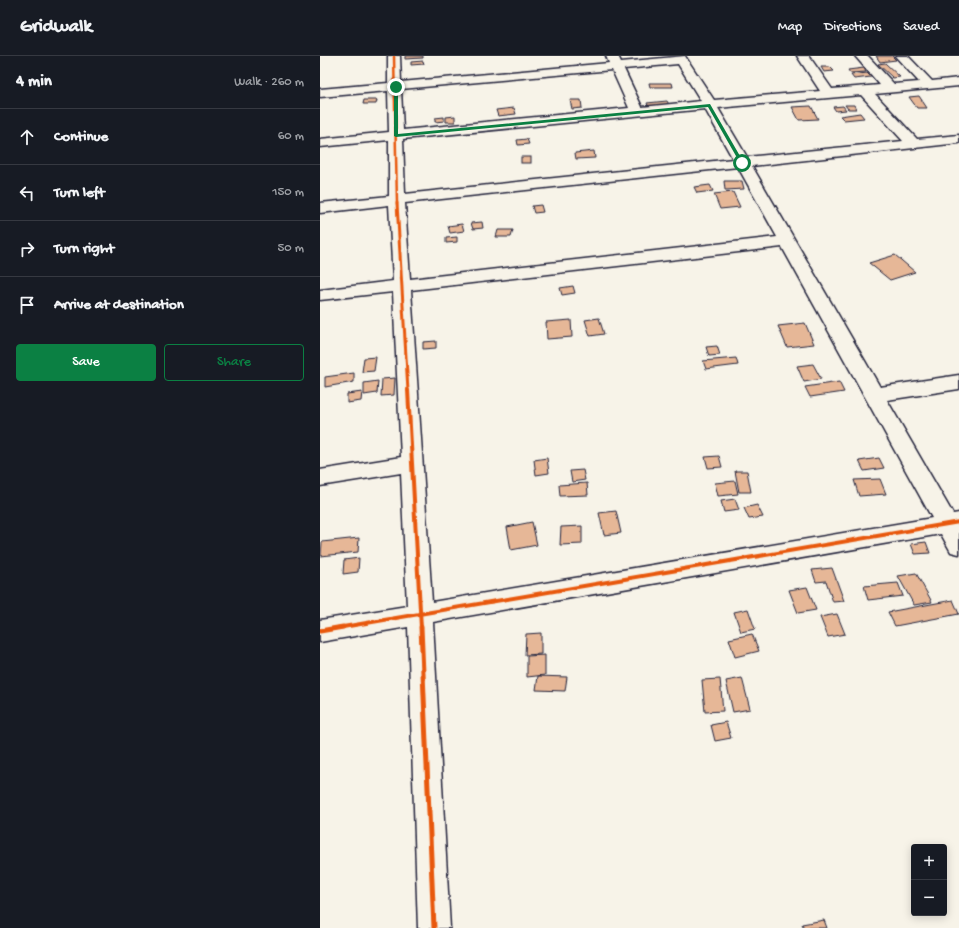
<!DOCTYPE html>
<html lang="en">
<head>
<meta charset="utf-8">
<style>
  body { margin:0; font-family:"Gochi Hand",sans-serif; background:#242831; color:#f1f3f6 }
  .controls { position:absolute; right:12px; bottom:12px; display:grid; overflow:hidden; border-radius:4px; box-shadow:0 2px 10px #0003 }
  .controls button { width:36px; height:36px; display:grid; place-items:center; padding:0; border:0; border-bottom:1px solid #363941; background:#171b24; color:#f1f3f6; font:20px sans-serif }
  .stop { position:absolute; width:12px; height:12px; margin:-9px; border:3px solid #0b8043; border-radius:50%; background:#fff }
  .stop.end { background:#0b8043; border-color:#fff; box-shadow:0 1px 4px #0008 }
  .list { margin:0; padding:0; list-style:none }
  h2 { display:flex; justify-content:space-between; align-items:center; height:52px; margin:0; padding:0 16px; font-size:17px }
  h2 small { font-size:13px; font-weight:400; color:#9ea1a6 }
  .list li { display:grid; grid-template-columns:26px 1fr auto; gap:12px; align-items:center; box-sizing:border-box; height:56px; padding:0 16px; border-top:1px solid #363941 }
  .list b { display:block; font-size:15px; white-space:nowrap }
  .list em { font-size:13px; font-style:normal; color:#9ea1a6 }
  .actions { display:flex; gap:8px; padding:12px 16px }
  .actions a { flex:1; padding:9px 0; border:1px solid #0b8043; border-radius:4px; text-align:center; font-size:14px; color:#0b8043 }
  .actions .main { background:#0b8043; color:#fff }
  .icon { flex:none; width:22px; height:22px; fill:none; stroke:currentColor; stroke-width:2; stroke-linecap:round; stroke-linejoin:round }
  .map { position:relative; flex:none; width:639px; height:872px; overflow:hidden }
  header { display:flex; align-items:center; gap:24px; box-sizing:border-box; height:56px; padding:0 20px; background:#171b24; border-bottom:1px solid #363941 }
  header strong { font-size:19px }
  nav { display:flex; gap:22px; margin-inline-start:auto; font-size:14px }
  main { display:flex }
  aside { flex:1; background:#171b24 }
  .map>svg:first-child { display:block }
</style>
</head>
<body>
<header>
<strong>Gridwalk</strong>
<nav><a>Map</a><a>Directions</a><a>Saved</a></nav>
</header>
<main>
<aside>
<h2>4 min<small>Walk · 260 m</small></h2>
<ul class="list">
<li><svg class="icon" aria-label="ahead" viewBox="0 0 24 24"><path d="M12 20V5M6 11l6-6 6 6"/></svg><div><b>Continue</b></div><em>60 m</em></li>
<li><svg class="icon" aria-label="left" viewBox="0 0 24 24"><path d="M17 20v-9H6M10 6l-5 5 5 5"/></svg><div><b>Turn left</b></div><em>150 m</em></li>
<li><svg class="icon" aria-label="right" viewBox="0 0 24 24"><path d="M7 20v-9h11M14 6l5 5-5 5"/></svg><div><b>Turn right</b></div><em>50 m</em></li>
<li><svg class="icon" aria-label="arrive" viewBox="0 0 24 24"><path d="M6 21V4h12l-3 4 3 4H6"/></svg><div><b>Arrive at destination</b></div></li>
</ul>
<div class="actions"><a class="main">Save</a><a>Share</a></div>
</aside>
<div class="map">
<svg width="639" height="872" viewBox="0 0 639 872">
  <rect width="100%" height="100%" fill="#f7f3e8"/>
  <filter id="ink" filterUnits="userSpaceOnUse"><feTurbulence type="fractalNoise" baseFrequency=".025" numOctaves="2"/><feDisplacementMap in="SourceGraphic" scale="8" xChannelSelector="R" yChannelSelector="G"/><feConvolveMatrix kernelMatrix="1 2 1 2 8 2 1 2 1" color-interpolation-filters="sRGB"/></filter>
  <g filter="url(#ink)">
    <g fill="#e6b797" stroke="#22223b">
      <path d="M85,0h18v2l-18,1z"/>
      <path d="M556,0h16l4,4 -16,2z"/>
      <path d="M103,5l1,3 -13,1v-3z"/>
      <path d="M565,7l15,14 -7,1 -15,-14z"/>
      <path d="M501,11h9l4,4 -10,1z"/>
      <path d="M544,12l2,4 -16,1 -2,-3z"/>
      <path d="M547,17l4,4 -17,2 -3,-4z"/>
      <path d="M329,27h23l1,4h-23z"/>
      <path d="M599,40l8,12h-10l-8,-11z"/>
      <path d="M44,44h13l-1,4h-13z"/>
      <path d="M250,44h11l1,8 -10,1z"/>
      <path d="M347,45l3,5 -21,2 -2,-5z"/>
      <path d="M525,49h9l2,4h-8z"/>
      <path d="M491,50l7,13 -19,1 -7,-13z"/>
      <path d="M523,50l3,4 -10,1 -3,-4z"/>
      <path d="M194,52l2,6 -18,2 -2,-6z"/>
      <path d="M540,57l4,5 -20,2 -4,-4z"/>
      <path d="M135,60v6h-9v-5z"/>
      <path d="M124,61v4l-9,1v-4z"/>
      <path d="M207,83l2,5 -11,1 -1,-5z"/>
      <path d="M274,95l1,7 -19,1 -1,-6z"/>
      <rect x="201" y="101" width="10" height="6"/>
      <path d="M404,125h18l2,8 -19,1z"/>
      <path d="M390,129l3,6 -16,2 -3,-6z"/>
      <path d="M413,136l7,15 -20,2 -6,-15z"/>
      <path d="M221,149l2,7 -9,1 -2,-7z"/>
      <path d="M162,166l1,6 -10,1 -2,-6z"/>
      <path d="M142,168l2,7 -14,2 -2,-7z"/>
      <path d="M178,174h15l-2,7h-15z"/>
      <path d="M137,181v5l-11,1v-5z"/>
      <path d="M575,199l20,17 -25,8 -21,-17z"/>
      <path d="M253,230l2,7 -13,2 -2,-7z"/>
      <path d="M279,262l5,16 -14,2 -5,-16z"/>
      <path d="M251,264l1,17 -25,2 -1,-17z"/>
      <path d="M485,267l9,21 -27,3 -9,-21z"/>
      <path d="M116,285v7l-13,1v-7z"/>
      <path d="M397,290l3,9 -11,1 -3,-9z"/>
      <path d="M56,301l-2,14 -12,1 2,-14z"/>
      <path d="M416,302l2,7 -32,4 -3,-8z"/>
      <path d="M493,308l8,15 -17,3 -7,-16z"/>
      <path d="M34,317v9l-29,5v-10z"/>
      <path d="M75,322l-1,17 -13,1 1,-17z"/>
      <path d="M58,325l-1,12 -13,2v-12z"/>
      <path d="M519,326l5,10 -34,5 -5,-10z"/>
      <path d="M42,336l-1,9 -14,2v-9z"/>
      <path d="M399,400l3,11 -14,1 -3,-11z"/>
      <path d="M227,402l2,15 -13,2 -2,-15z"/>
      <path d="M559,402l5,10 -20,3 -5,-10z"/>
      <path d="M263,414l2,10 -13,2 -2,-11z"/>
      <path d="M415,415h12l4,21h-12z"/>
      <path d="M560,423l6,15 -27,2 -5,-16z"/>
      <path d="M415,425l3,13 -20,2 -3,-13z"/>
      <path d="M267,427l1,12 -28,1 -1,-11z"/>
      <path d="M415,443l4,11 -15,2 -3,-11z"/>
      <path d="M437,449l6,12 -14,2 -5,-11z"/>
      <path d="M296,455l5,22 -17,2 -5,-22z"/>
      <path d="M212,466l5,23 -26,5 -4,-23z"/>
      <path d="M262,470v18l-22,1 1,-18z"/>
      <path d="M39,482l-1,14 -37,4 1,-14z"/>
      <path d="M606,486l4,11 -15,1 -4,-10z"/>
      <path d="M39,502l-1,14 -15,2 1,-14z"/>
      <path d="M512,512l12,33 -11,1 -7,-21 -10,1 -4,-12z"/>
      <path d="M596,517l16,29 -18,3 -16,-29z"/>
      <path d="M578,527l5,13 -35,4 -4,-14z"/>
      <path d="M487,531l9,23 -18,3 -9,-23z"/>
      <path d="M633,544l6,14 -64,12 -7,-14z"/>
      <path d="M428,553l7,20 -14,3 -7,-20z"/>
      <path d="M517,558l8,20 -17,3 -8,-20z"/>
      <path d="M221,577v21l-16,1 1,-21z"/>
      <path d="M432,578l7,17 -24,6 -6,-18z"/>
      <path d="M225,599v20l-18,2v-21z"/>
      <path d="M218,620l29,1 -2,14 -29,-1z"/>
      <path d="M422,622l8,31 -17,3 -7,-31z"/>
      <path d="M400,623l3,32 -18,1 -3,-32z"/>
      <path d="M406,666l5,16 -16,3 -4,-16z"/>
      <path d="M504,864l3,8h-23l-2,-4z"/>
    </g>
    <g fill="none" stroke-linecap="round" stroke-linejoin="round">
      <g stroke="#22223b" stroke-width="3">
        <path id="minor" d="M68,0h12l1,26 208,-19 -3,-7h12l3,6 64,-6 29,44 106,-9 -23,-35h12l23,33 48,-4 -25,-29h13l26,28 25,-2 -24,-26h13l24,25 27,-3v8l-84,8 42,45 42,-4v8l-207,23 128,221 79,-12v14l-72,11 66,114 6,-1v41l-8,-2 -10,-18 -508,88 17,306h-32l-10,-301 -88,15v-22l87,-14 -6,-133 -81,13v-16l81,-13 -8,-165 -73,8v-10l73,-9 -4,-76 -69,8v-10l69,-7v-56l-69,7v-8l69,-7 -1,-41 -68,6v-8l68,-6zM358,8l23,37 -59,6 -18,-38zM292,14l17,38 -226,22 -2,-41zM541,39l42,46 -156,16 -29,-49zM385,53l28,50 -328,35 -2,-55zM418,111l39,70 -367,42 -5,-76zM462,191l150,271 -500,84 -21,-312z"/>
      </g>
      <use href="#minor" fill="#f7f3e8" fill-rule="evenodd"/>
      <g stroke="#f7f3e8" stroke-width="4">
        <path id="cycleway-far3" d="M74,0l3,148"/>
      </g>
      <g stroke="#f7f3e8" stroke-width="5">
        <path id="cycleway-far2" d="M77,147l11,188"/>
      </g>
      <g stroke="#f7f3e8" stroke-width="6">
        <g id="cycleway-far1">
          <path d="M88,334l13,238"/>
          <path d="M17,572l622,-106"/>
        </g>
      </g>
      <g stroke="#f7f3e8" stroke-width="8">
        <g id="cycleway">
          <path d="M101,571l13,301"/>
          <path d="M0,575l23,-4"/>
        </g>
      </g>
      <use href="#cycleway-far3" stroke="#e8590c" stroke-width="2.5"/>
      <use href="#cycleway-far2" stroke="#e8590c" stroke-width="3"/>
      <use href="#cycleway-far1" stroke="#e8590c" stroke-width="4"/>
      <use href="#cycleway" stroke="#e8590c" stroke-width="5"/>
    </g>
  </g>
  <path fill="#0b8043" d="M74,30l4,1v47l312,-30 34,59h-4l-32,-56 -312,30 -2,-1z"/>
</svg>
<div class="controls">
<button>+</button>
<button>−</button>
</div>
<div class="stop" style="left:422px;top:107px"></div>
<div class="stop end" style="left:76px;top:31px"></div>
</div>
</main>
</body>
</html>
